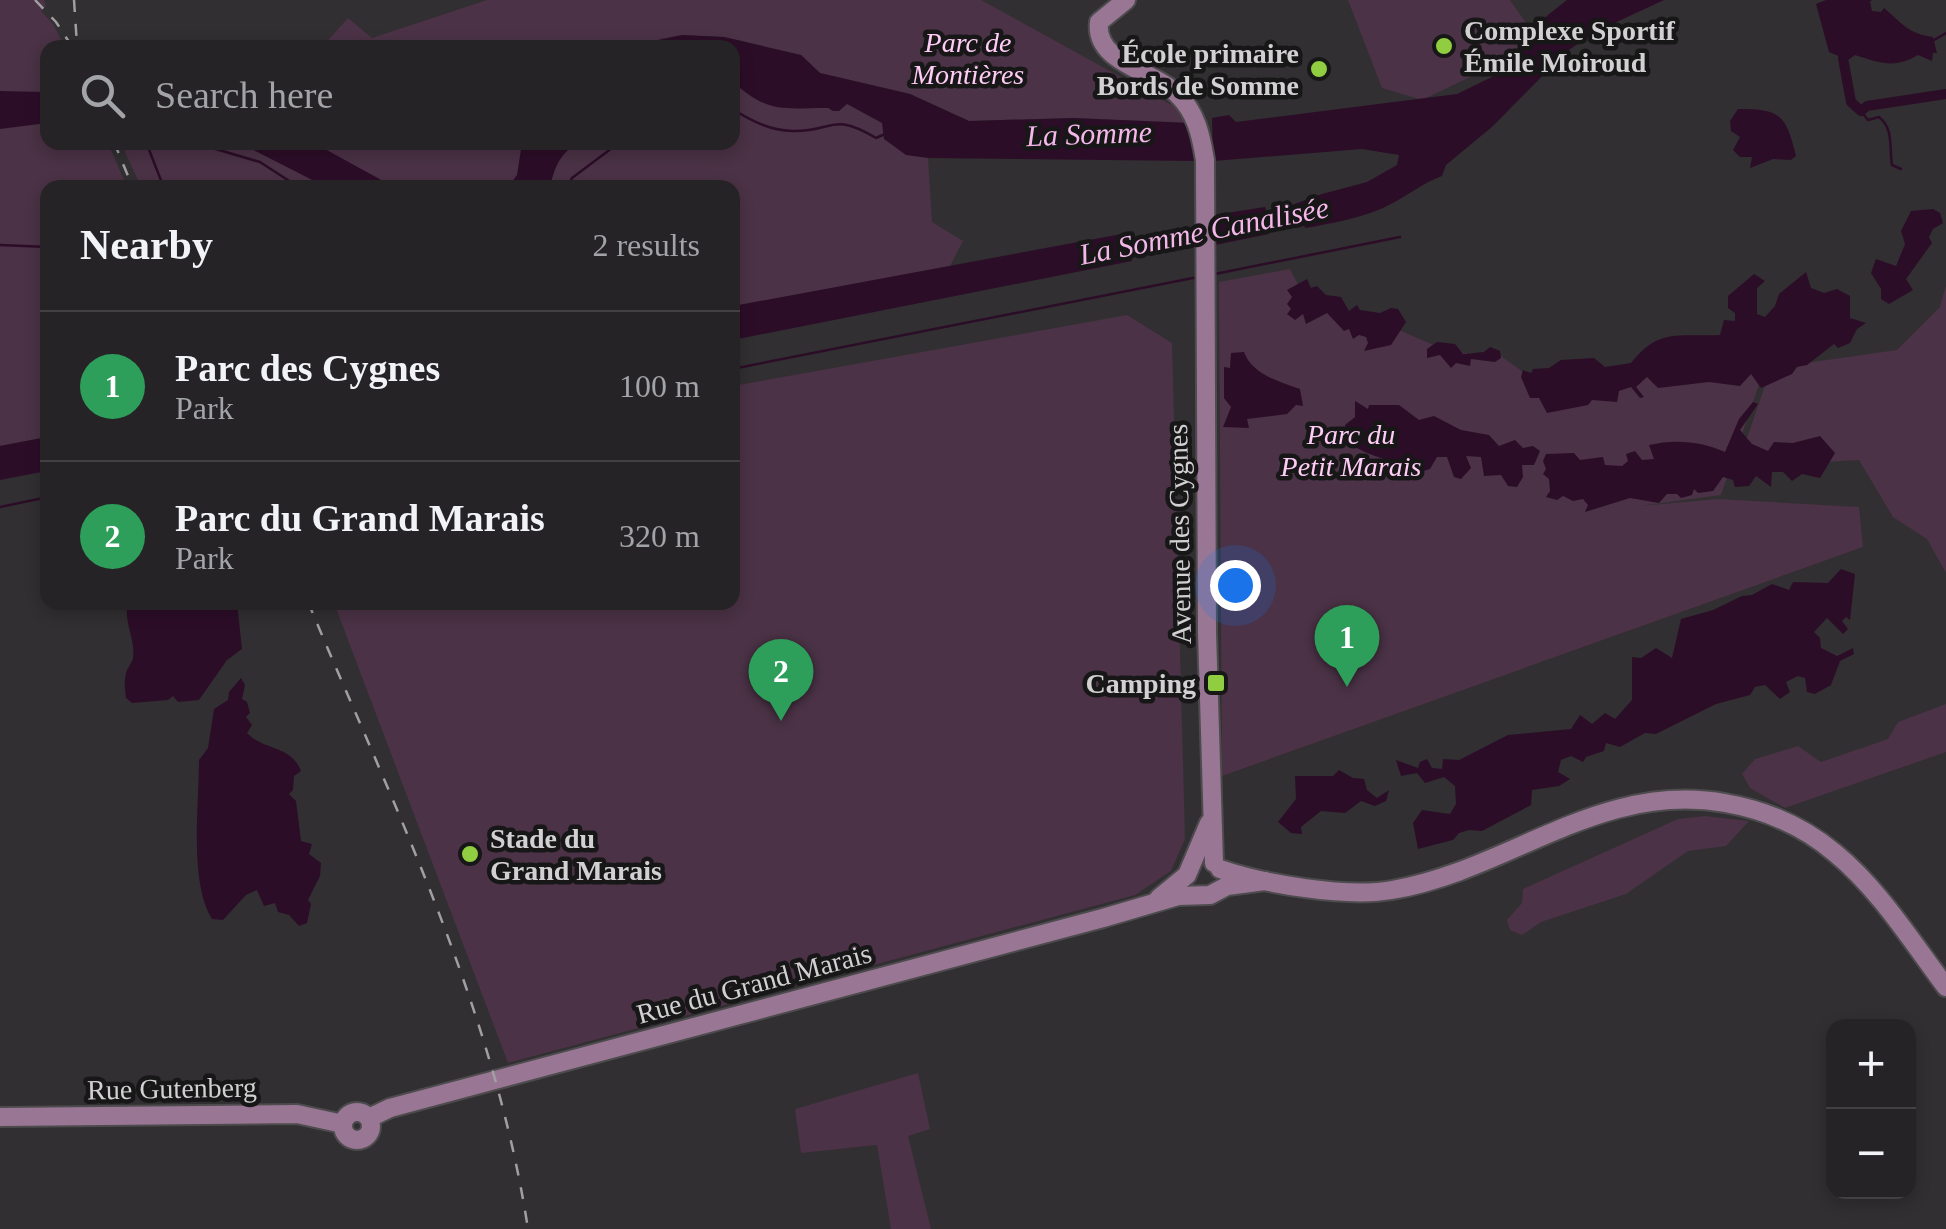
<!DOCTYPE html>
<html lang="en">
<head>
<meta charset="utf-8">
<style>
  body { margin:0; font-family:Georgia,serif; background:#312f32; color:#f1f3f6 }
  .controls { position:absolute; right:30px; bottom:30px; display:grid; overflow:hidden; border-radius:20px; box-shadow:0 5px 15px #0003 }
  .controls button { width:90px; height:90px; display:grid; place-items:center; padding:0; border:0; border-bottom:2px solid #424042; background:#252325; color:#f1f3f6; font:50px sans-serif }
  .you { position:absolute; left:1235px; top:585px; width:35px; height:35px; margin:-25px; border:8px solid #fff; border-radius:50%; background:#1a73e8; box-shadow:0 0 0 15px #1a73e833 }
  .badge { display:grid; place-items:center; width:65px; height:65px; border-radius:50%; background:#90cd41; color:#fff; font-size:32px; font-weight:700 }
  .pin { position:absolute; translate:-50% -82px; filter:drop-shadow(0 2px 5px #0008) }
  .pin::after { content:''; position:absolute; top:52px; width:35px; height:30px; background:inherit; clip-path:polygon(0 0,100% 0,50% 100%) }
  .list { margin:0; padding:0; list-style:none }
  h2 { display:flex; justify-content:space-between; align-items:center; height:130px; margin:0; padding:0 40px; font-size:42px }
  h2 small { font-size:32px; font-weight:400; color:#a3a4a7 }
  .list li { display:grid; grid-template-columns:65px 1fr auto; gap:30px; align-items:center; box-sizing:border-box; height:150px; padding:0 40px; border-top:2px solid #424042 }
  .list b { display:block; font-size:38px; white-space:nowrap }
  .list p { margin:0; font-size:32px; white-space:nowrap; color:#a3a4a7 }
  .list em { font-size:32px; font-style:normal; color:#a3a4a7 }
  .icon { flex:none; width:55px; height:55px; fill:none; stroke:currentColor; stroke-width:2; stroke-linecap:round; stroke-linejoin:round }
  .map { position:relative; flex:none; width:1946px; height:1229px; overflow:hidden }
  .search { position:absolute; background:#252325; box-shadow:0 5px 15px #0003; left:40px; top:40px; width:700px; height:110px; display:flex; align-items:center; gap:25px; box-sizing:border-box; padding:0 35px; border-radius:20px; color:#a3a4a7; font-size:38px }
  .panel { position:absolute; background:#252325; box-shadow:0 5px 15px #0003; left:40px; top:180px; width:700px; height:430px; border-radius:20px }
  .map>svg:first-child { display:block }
</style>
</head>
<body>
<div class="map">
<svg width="1946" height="1229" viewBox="0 0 1946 1229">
  <rect width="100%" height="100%" fill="#312f31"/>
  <g fill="#4b3246">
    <path d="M0,0h44l2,6 -5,5 12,13 12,23 -17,1 -1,50 -47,-3z"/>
    <path d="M487,0h494l198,109 11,14 -117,-5 -104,3 -59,-27 -90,-21 -19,-18 -77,-18 -42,-2 -22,4 -11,9h-328l27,-30 24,20z"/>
    <path d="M1348,0h162l23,33 -23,25 -88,42 -40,-12z"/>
    <path d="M733,74l142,33 53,51 4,64 31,19 -15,29 -215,40 -1,-122h-188l6,-28 18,-17 164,-1z"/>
    <path d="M47,120l1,22 60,1 19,44 -79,1 -1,249 -47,9v-324z"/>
    <path d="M121,143h121l101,44h-202z"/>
    <path d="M306,143h229l-20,45 -129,-1z"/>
    <path d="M1290,269l15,29 80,26 67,29h45l52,38 223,-44 -51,148 -81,11 77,-7 142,8 4,40 -641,229 -3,-494z"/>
    <path d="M1946,285v288l-19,-34 -34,-22 -34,-57 -122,7 34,-99 126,-18 43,-43z"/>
    <path d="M1127,315l45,28 13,496 -14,32 -36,24 -627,168 -174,-460 398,-1 1,-216z"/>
    <path d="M1946,704v48l-161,56 -35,-20 -8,-14 13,-15 43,-13 23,16 67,-23 10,-17z"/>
    <path d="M1705,816l44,5 -23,25 -38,5 -62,43 -85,28 -19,13 -12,-5 -3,-10 15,-17 1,-14 155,-70z"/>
    <path d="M918,1073l12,56 -22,7 23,93h-40l-14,-84 -76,8 -6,-44z"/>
  </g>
  <g fill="#2c0d28">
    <path d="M1567,0h97l-69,32 -29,20 -73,74 -47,39 -4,11c-20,7 -37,22 -59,32 -25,11 -51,15 -77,20l-5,-4 -16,1 -2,-3 -14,3v9l-54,11 -17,-7 -59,12 -9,2 2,9 -399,79v-34l394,-73 2,9 69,-13 16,-14 51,-8 2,8 15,-2 -1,-4 41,-15 45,-12 30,-17 2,-10 -37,-6 -149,12 -1,-43 17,-3 7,7 221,-28 35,-17 56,-62z"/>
    <path d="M1826,0h47l-3,1 2,10 9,1 3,-4c18,15 24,26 49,29l4,16h-4l-1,8 -14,-6c-24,14 -37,8 -63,0l-7,5 -19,-8 -13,-48z"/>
    <path d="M682,35l42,2 77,18 19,18 90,21 59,27 104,-3 117,5 8,38 -270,-3 -22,-3 -22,-16 -2,-16 -35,-19 -8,7h-6l-5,-3c-46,0 -59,6 -95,-26l-1,-34h-87l9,-7z"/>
    <path d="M0,91l47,1v31l-47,6z"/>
    <path d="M1738,109c43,0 48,6 58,47l-5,4 -18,-1 -23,9 2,-11h-12l-7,-7 7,-13 -9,-6 -1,-10z"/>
    <path d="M240,143h74l80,44h-68z"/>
    <path d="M522,143v-1l55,1c-18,12 -22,24 -27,44h-42l9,-12z"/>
    <path d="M1933,209l7,4 3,10 -10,6 -4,8 3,6 -26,36 7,11 -24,14 -8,-5v-10l-10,-16 5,-14 20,7 9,-22 -4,-13 10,-20z"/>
    <path d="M1806,272l5,16 13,5 13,-4 13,7v22l16,5 -9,6 -7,14 -12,5 -4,-4 -27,21 -10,2 -5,7 -31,14 -10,-14 -11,12 -31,-4 -51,6 -11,-11 -11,10 8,10 -4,1 -9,-11 -12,4 -2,11 -25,-2 -4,5 -41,8 -8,-15h-9l-9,-21 2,-7 8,3 2,-4 16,-1 12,-8 33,-2 11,9 26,-4c28,-36 48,-26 89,-28l4,-15 11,1v-8l-7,-5v-12l26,-22 11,7 -8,7v26l8,3 10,-11 4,-12z"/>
    <path d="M1307,279l4,9 6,-2 9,9 15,2 8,14 8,-6 3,5 20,3 11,-5 7,1 8,13 -15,23 -27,6 4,-8 -2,-6 -7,-2 -6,4 -4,-10 -5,2 -17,-18 -21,11 -3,-10 -8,6 -8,-6 4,-5 -4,-5 5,-7 -5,-7z"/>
    <path d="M1437,342l18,2 8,10 21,-2 6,-5 10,4 1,7 -6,4 -24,-3 -1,7 -14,-3 -5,5 -11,-13 -13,3v-9z"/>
    <path d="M1244,352c8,22 35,30 56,37l3,17 -7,-1 -9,9 -40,5 2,9 -26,-1 8,-20 -7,-9v-31l6,1 1,-15z"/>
    <path d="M1355,401l13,8 1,-4h30l20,15 15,-4 27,14 28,5 10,11 16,-6 8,8 10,-2 7,5 -6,14h-12l1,12 -6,10 -9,-1 -7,-11 -17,1 -3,-19 -15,-1 5,12 -10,11 -7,-2 -7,-20h-10l-7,12 -10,3 -6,-7c-14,-1 -55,-11 -64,-23 -2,-4 -4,-12 -5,-17l10,-8z"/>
    <path d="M1753,402l5,2 -18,26 12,14 16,7 6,-9 19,1 27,-7 15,17 -15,25 -18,-4 -10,7 -9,-9h-11l-1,15 -15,-11 -7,10 -14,1 -2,-7 -10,-3 -10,14 -15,2 -4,-4 -2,6 -11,3 -4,-4h-10l-8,9 -29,-5 -45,14 3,-7 -5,-6 -10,2 -10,-5 -6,4 -11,-3 4,-6 -1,-12 -6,-5 3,-5 -3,-8 3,-7 28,-1 6,7 23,-3 2,8 17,1 6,-5 -2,-7 9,-3 7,9 12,-1 -5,-14c25,-6 52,-4 76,7l14,-33z"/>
    <path d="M47,437v34l-47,9v-34z"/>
    <path d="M1841,569l14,5 -5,46 -4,-3 -4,4 6,8 -5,5 -16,-16 -13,14 6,6 1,10 16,8 16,-8 1,6 -14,7 -9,24 -16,9 -8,-2 -2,-14 -7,-2 -12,6 4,10 -10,7 -15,-14 -10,2 -5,8 -34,9 -60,30 -11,-1 -25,14 -14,-4 -2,8 -18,6 -3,5 -12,-6 -10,4 -3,12 12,7 -11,7 -27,4 -1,15 -49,26 -13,-1 -10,3 -6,7 -35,9 -5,-26 9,-13 28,4 6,-10 -1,-18 -11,-9 -19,6 -8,-10 -16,3 -5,-16 22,8 2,-6 7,-3 5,9 10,1 1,-10 16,1 49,-25 63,-6 9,-14 12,9 13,-11 10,6 17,-19v-43l9,1 15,-10 16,10 9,-39 32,-9 29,-14 10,-1 20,-11 17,6 4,-8 35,1z"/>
    <path d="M128,603h109l5,46 -15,11 -28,40 -21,2 -5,-6 -5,4 -36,3 -6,-5c-1,-8 -2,-17 0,-25 1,-5 6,-10 7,-15 3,-18 -10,-37 -5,-55z"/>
    <path d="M241,678l4,7 -3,14 5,3 3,11 -4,4 6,8 -5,8c17,18 44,12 54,38l-7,5 -1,14 -4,4 7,7 5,40 11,3 -3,10 12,9 -1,13 -12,24 3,4 -4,19 -8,3 -10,-11 -11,-3 -3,-9 -11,3 -7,-16 -11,5 -23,25 -11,-1c-23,-37 -13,-114 -13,-159l9,-12 6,-39 14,-9 1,-8z"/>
    <path d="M1339,770l14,8 11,1 3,11 10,8 12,-8 -3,11 -11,5 -14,-5 -16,12 -24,-2 -20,16 1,7 -11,-1 -13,-11 18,-23 -1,-23h38z"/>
  </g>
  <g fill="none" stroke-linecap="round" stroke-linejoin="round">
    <g stroke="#2c0d28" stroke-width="2.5">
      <path d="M1934,40l12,-7"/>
      <path d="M732,109c20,12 37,21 60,22 43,1 38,-20 84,7l9,-4"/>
      <path d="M1861,111l7,9 11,-3c15,12 10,30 13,48l9,4"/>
      <path d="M146,142l18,46"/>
      <path d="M192,142l68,20 40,26"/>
      <path d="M567,188l5,-10 48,-36"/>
      <path d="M0,245l48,2"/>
      <path d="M1215,274l185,-37"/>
      <path d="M732,369l466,-92"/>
      <path d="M0,507l48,-10"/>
    </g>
    <path stroke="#2c0d28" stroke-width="10" d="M1843,58l8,44 10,9 6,-5 79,-12"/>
    <g stroke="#4d4b4d" stroke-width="22">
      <g id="secondary">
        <path d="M1126,0l-27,22c-5,41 54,48 78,72 19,18 24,41 28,66l2,472 7,231"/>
        <path d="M1220,869c44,15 126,29 172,21 118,-20 207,-109 333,-87 40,7 79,24 110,50 44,36 77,89 111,134"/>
        <path d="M1159,898l28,-23 22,-52"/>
        <circle cx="357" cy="1126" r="14"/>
        <path d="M0,1117l297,-3 46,10"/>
        <path d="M369,1118l21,-10 713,-190 75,-22 32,-1 17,-9 38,-5"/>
      </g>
    </g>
    <use href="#secondary" stroke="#997794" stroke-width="18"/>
    <g stroke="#a19fa1" stroke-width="2.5" stroke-dasharray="12 12" stroke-linecap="butt">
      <path d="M35,0l21,22 17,26"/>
      <path d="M74,0l3,45"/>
      <path d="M114,142l19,46"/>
      <path d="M308,602c86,205 186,406 220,627"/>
    </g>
  </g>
  <g fill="#90cd41" stroke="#181718" stroke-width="4">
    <circle cx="1444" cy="46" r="10"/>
    <circle cx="1319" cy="69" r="10"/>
    <rect x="1206" y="673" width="20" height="20" rx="5"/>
    <circle cx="470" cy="854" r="10"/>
  </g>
  <g text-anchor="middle" stroke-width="9" stroke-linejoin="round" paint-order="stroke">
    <g font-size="28" font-weight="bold" fill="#d2d0d2" stroke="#181718" text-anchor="start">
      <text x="1464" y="40">Complexe Sportif<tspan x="1464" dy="32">Émile Moiroud</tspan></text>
      <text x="1299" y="63" text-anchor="end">École primaire<tspan x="1299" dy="32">Bords de Somme</tspan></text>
      <text x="1196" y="693" text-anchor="end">Camping</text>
      <text x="490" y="848">Stade du<tspan x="490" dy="32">Grand Marais</tspan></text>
    </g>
    <g font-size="28" font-style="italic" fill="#feccf5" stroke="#181718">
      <text x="968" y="52">Parc de<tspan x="968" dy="32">Montières</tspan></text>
      <text x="1351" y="444">Parc du<tspan x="1351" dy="32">Petit Marais</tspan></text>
    </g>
    <g font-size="28" fill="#d2d0d2" stroke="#181718">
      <text transform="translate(1179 534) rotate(-91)" y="10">Avenue des Cygnes</text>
      <text transform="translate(754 983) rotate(-15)" y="10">Rue du Grand Marais</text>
      <text transform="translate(172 1088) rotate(-1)" y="10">Rue Gutenberg</text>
    </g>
    <g font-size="30" font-style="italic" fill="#f4b7e9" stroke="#181718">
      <text transform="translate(1089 134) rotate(-2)" y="10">La Somme</text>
      <text transform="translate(1204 231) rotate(-11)" y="10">La Somme Canalisée</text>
    </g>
  </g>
</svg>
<div class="controls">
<button>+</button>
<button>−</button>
</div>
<div class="you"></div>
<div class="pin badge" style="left:1347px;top:687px;background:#2e9e5b">1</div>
<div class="pin badge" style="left:781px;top:721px;background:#2e9e5b">2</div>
<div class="search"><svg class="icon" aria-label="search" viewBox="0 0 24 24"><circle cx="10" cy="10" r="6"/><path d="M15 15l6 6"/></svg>Search here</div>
<section class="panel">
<h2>Nearby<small>2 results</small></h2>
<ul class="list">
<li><span class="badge" style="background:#2e9e5b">1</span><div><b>Parc des Cygnes</b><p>Park</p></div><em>100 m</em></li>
<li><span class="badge" style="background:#2e9e5b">2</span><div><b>Parc du Grand Marais</b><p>Park</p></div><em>320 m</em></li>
</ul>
</section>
</div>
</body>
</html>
